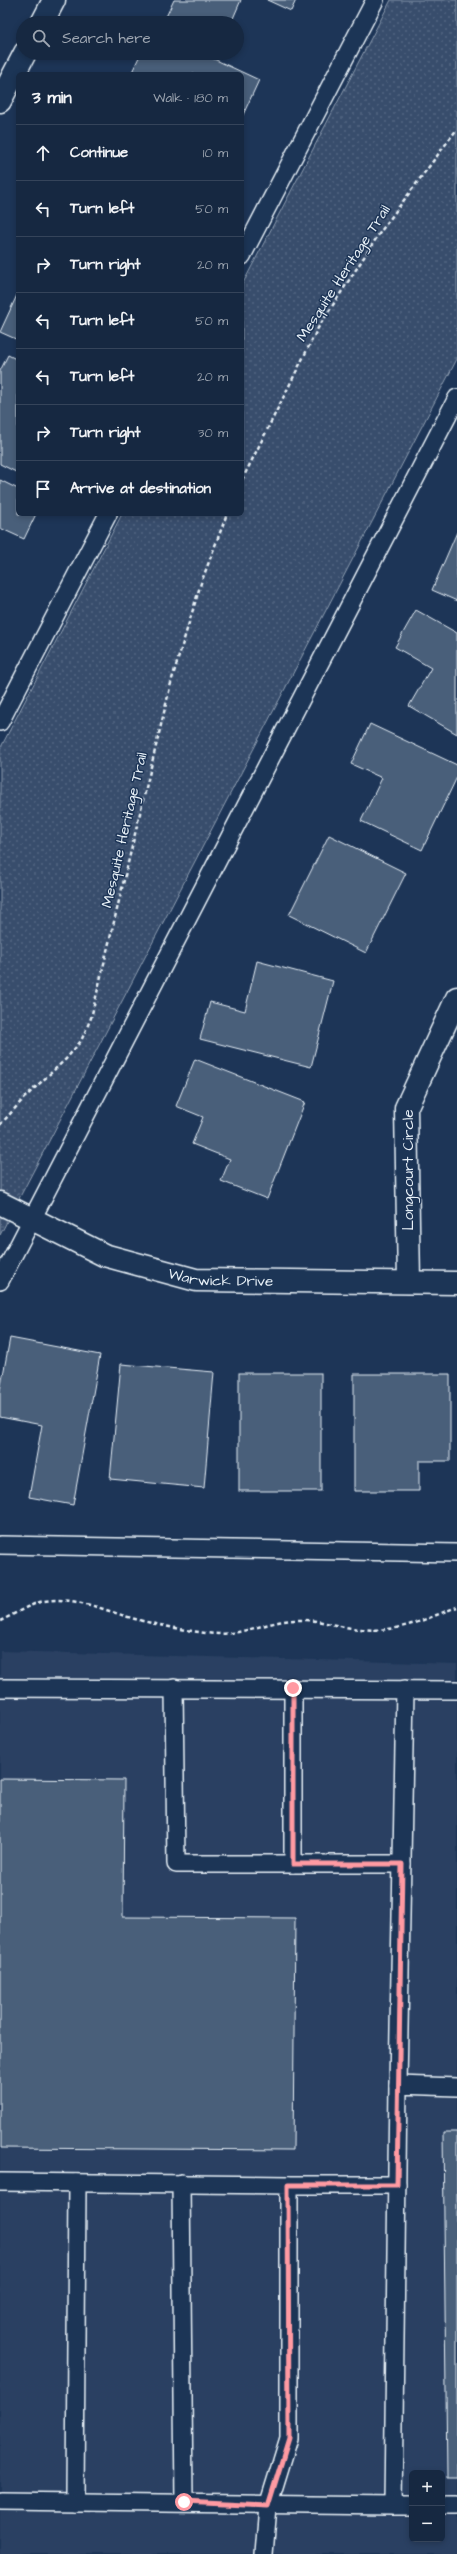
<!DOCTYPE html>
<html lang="en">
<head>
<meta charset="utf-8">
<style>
  body { margin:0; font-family:"Architects Daughter",sans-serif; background:#1f3048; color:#f1f3f6 }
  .controls { position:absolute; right:12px; bottom:12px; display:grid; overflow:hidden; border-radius:6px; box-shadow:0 2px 6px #0003 }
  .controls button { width:36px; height:36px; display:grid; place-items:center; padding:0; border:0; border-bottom:1px solid #35445a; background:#162841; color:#f1f3f6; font:20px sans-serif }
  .stop { position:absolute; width:12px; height:12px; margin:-9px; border:3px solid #ff9aa2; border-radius:50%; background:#fff }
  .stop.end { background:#ff9aa2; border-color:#fff; box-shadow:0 1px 4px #0008 }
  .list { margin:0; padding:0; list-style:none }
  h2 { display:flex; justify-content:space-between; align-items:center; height:52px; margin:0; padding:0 16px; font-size:17px }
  h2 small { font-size:13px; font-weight:400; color:#9ea6b1 }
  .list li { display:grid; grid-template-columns:26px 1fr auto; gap:12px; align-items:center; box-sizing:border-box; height:56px; padding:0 16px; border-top:1px solid #35445a }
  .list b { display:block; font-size:15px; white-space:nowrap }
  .list em { font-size:13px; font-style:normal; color:#9ea6b1 }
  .icon { flex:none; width:22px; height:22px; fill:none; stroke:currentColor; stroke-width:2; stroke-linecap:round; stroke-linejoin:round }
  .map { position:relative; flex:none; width:457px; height:2554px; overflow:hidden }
  .search { position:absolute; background:#162841; box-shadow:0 2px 6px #0003; left:16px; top:16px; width:228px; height:44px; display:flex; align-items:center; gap:10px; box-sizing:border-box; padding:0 14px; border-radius:22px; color:#9ea6b1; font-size:15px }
  .panel { position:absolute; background:#162841; box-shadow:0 2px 6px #0003; left:16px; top:72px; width:228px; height:444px; border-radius:6px }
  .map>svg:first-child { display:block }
</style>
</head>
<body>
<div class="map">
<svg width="457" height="2554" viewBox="0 0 457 2554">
  <defs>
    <pattern id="grass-dots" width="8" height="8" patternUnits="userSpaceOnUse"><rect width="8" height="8" fill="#374d6c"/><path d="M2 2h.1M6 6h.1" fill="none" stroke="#546782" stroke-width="1.8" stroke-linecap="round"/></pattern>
  </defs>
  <rect width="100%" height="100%" fill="#1d3557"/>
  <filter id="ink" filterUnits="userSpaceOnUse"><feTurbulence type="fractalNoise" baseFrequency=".025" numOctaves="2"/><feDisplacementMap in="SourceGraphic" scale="8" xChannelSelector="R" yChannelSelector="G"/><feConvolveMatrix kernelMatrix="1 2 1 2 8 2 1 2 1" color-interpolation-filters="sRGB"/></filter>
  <g filter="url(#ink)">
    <path fill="#2a4162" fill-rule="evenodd" d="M0,1651l457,13v890h-457zM412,2473h30v66h-30z"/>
    <path fill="url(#grass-dots)" stroke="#909fb2" d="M391,0h66v359l-457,876v-486l122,-235h120v-229z"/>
    <g fill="#495e7a" stroke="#e8f1f8">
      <path d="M174,0h67l-10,23h-62l-5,-2z"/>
      <path d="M267,0h29l-5,11z"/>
      <path d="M141,53h60l58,27 -17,37v-43h-111z"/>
      <path d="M18,293v47l-18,-8z"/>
      <path d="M8,355l10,5v113l-18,-9v-93z"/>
      <path d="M0,480l18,9v25h18l-12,25 -24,-11z"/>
      <path d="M457,532v69l-25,-11z"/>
      <path d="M416,610l41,23v101l-48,-28 22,-38 -36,-21z"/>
      <path d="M370,724l87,41v12l-35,73 -61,-29 21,-43 -31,-14z"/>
      <path d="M329,835l77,38 -40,80 -77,-38z"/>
      <path d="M257,961l76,20 -22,86 -111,-28 10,-37 35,9z"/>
      <path d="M195,1059l110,43 -38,97 -46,-18 9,-22 -38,-15 11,-27 -27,-11z"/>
      <path d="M10,1338l90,17 -27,150 -44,-8 13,-72 -42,-8v-26z"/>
      <path d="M121,1364l93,8 -10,116 -94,-9z"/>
      <rect x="239" y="1373" width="82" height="118"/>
      <path d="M354,1374h96v87h-31v30h-65z"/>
      <path d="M0,1779l124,1 -1,137 172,1 -2,232 -293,-2z"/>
      <path d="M443,2132h14v346h-10z"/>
    </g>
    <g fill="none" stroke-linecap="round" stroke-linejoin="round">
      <g stroke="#e8f1f8" stroke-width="20">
        <g id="lane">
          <path d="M242,256l133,-256"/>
          <path d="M0,722l108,-208"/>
          <path d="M0,1281l457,-883"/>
          <path d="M0,1545l457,8"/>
          <path d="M0,1688l457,2"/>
          <path d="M174,1688l2,176h226"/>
          <path d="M293,1688v176"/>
          <path d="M398,2085l7,-396"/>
          <path d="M0,2182l289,3v253l-21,68 -4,48"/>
          <path d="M181,2183l3,319"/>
          <path d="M289,2185h108"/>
          <path d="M0,2501l393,5 5,-421 59,2"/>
          <path d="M75,2502l2,-319"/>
          <path d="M442,2505h15"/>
          <path d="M393,2506h19"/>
        </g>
      </g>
      <g stroke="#e8f1f8" stroke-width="25">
        <g id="street">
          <path d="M42,23l12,-23"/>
          <path d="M0,101l25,-48"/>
          <path id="s1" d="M0,1203l104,52 92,25 261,3"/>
          <path d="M409,1282l-3,-174 51,-110"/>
        </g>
      </g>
      <g stroke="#e8f1f8" stroke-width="2.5" stroke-dasharray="4 3" stroke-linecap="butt">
        <path d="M242,480l76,-152 63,-97 76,-102"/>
        <path d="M0,1125l25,-28 41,-38 15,-18 10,-23 81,-339 29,-96 26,-69"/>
        <path d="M0,1621c13,-6 30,-17 44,-20 31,-5 62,10 91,18 23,6 48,11 71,14 35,5 60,-13 92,-13 22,-1 42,8 63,9 39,4 61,-9 96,-22"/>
      </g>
      <use href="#lane" stroke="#1d3557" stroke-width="17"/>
      <use href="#street" stroke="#1d3557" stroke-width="22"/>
    </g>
  </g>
  <g fill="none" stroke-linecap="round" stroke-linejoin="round" filter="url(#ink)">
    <path stroke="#ff9aa2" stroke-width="5" d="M184,2502l84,4 21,-68 -1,-253h109l5,-321h-109v-176"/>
  </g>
  <g text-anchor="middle" stroke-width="3" stroke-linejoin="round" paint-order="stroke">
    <g font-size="15" fill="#e8f1f8" stroke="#1d3557">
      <text transform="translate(343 273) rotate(-57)" y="5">Mesquite Heritage Trail</text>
      <text transform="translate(124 830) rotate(-77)" y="5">Mesquite Heritage Trail</text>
      <text transform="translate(408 1170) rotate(-90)" y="5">Longcourt Circle</text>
      <text dy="5" stroke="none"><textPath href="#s1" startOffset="236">Warwick Drive</textPath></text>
    </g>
  </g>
</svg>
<div class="controls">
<button>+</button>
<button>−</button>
</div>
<div class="stop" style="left:184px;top:2502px"></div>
<div class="stop end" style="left:293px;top:1688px"></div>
<div class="search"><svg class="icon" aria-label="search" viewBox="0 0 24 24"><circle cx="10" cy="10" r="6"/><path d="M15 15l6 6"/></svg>Search here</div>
<section class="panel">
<h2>3 min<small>Walk · 180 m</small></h2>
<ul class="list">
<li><svg class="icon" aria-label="ahead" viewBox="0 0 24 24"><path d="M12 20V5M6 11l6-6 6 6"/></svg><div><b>Continue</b></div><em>10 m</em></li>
<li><svg class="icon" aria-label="left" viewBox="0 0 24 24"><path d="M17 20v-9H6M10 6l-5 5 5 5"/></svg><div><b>Turn left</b></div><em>50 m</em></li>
<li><svg class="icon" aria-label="right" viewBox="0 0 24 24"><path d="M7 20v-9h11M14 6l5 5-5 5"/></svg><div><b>Turn right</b></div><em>20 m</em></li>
<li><svg class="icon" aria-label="left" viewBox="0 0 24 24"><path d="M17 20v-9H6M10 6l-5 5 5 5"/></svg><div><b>Turn left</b></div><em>50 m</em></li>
<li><svg class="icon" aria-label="left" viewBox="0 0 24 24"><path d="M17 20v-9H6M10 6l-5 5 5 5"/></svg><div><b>Turn left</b></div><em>20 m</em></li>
<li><svg class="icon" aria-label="right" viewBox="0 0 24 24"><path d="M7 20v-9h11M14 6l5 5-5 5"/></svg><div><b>Turn right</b></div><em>30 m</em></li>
<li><svg class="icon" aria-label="arrive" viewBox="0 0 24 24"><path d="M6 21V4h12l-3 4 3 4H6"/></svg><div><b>Arrive at destination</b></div></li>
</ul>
</section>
</div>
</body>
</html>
